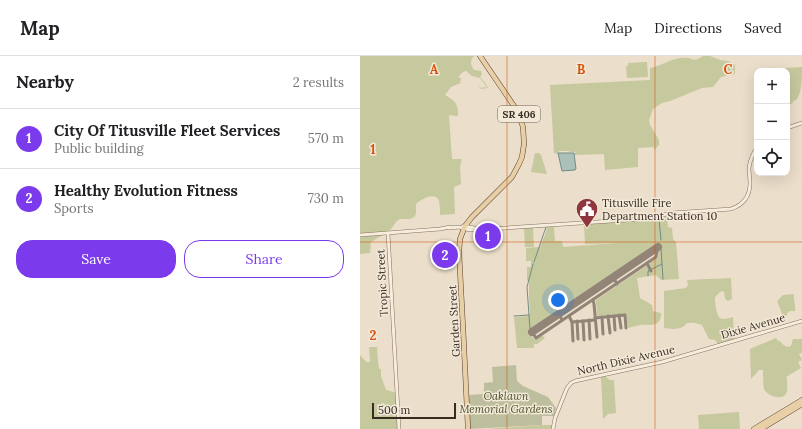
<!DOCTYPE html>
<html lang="en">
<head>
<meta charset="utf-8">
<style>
  body { margin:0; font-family:Lora,serif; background:#f6f6f6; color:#202124 }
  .controls { position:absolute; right:12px; top:12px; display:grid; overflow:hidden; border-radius:8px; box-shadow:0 4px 16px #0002 }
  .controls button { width:36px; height:36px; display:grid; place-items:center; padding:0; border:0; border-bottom:1px solid #e0e0e0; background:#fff; color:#202124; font:20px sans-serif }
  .scale { position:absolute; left:12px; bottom:10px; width:84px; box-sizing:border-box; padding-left:4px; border:2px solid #382b22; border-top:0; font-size:11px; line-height:14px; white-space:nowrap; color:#382b22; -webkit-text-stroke:3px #f3e9d9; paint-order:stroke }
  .you { position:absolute; left:198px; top:244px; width:14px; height:14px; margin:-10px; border:3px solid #fff; border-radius:50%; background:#1a73e8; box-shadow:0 0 0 6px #1a73e833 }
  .badge { display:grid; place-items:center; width:26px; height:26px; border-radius:50%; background:#7c3aed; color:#fff; font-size:13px; font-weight:700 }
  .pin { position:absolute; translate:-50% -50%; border:2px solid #fff; box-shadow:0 1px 4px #0006 }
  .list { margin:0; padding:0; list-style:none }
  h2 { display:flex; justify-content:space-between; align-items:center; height:52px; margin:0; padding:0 16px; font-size:17px }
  h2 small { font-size:13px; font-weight:400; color:#757577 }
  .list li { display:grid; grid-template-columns:26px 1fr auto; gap:12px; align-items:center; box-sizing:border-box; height:60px; padding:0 16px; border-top:1px solid #e0e0e0 }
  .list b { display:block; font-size:15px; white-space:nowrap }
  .list p { margin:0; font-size:13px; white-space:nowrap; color:#757577 }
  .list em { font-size:13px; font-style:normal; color:#757577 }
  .actions { display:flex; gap:8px; padding:12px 16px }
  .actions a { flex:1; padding:9px 0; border:1px solid #7c3aed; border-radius:16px; text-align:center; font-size:14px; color:#7c3aed }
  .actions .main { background:#7c3aed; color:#fff }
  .icon { flex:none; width:22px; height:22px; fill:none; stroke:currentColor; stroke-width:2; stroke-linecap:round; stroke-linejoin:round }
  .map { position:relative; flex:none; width:442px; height:373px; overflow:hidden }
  header { display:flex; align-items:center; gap:24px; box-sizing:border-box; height:56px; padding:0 20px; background:#fff; border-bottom:1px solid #e0e0e0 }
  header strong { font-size:19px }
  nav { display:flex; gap:22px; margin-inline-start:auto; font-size:14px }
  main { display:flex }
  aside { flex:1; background:#fff }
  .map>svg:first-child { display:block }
</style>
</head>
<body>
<header>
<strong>Map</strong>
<nav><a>Map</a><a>Directions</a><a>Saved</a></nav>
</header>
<main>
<aside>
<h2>Nearby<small>2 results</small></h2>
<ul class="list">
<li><span class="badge">1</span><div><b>City Of Titusville Fleet Services</b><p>Public building</p></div><em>570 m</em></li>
<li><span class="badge">2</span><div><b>Healthy Evolution Fitness</b><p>Sports</p></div><em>730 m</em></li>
</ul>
<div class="actions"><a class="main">Save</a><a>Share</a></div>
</aside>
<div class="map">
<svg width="442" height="373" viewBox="0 0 442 373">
  <rect width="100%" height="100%" fill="#ebdeca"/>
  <g fill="#c6c89e">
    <path d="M0,0h114c-4,5 -4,8 0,14l7,1 1,3 -2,3 6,7 2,4h-1l-6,1 -5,-7 5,6 6,-1 -7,-9 -8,-2 -6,-5 -3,1 -5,5 3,1 -1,4 1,1 -10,4 -6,8c10,6 13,8 13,20l-1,1 -8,-1 3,44h10l-2,8 1,17 -7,3 1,27 -15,1c0,-4 0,-10 -1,-14 -3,-10 -18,-2 -23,3 0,9 2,15 -10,15 -1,0 -5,0 -6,0 -5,2 -6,7 -9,10 -6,6 -23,5 -31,5z"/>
    <path d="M343,0h7l10,4 9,1 6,4v8l-1,1 -13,3 -8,10 -11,1 -32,13 -8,2 -9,6 -4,11 1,5 9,15v5l-5,5v-3l-16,1v19l-33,3 -1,-16 -29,1v-3h-4l-4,-1h-8l-1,3 -4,-1 -4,-68 100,-5v-12c11,-2 20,-9 31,-10 12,-2 11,6 22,-2z"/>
    <path d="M287,6l1,15 -21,1 -1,-12h2v-3z"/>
    <path d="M442,11c0,10 0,25 -5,32 0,1 -2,1 -2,1 -4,3 -3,5 -8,6v-35h-2v-3z"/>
    <path d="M175,97h4l2,2 6,19 -16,-2z"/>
    <path d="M307,160l1,11 4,1 1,11 3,3 3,37 -18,1 -5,-5 -19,3 3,20 12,7 1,6 8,2c0,15 -10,11 -21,12 -4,1 -8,2 -12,3l-2,-14 -28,2 -1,-1 -1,-15 50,-34 2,1 2,4 2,-1 -2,-6 1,-2 7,-4 2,-10 -3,-5 -128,88 4,7 3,1 6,-4 3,3 -8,6h-3v4h-17l-3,-31 15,-1 1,-2 -1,-16v-16l-2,-2v-13h4v-6h-5v-13l14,-1 5,-12 2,-8h7l1,14h7l1,6 54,-4 -32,1 -1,-21 36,-2 1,1 23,-1z"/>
    <path d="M164,172h9l1,19h-9z"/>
    <path d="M24,178l-13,8 -1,11 -10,1v-19z"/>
    <path d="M371,222l1,21 -4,2c-4,-2 -3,-5 -4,-9l-2,-1c-3,2 -6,4 -7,7 0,5 1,17 5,20 3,2 10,0 13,-1l1,22 -16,5 -3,-4 -6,-1 -7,-14c-4,-1 -9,-3 -13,-2 -4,0 -2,1 -5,3 -6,4 -13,3 -20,2v-37l22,-3 2,-3 -1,-5z"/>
    <path d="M434,238c-1,6 2,11 1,17h-5l-2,1 -2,4h-3l-6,-15 6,-6z"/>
    <path d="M416,282l2,3h2c3,4 6,7 11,5l2,-7h9v14l-3,1 3,6 -4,2 3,6 -15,9 1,1c0,5 1,12 -1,16 -5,7 -20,1 -22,-5 -1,-6 -1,-13 -1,-19h-4l-8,9 -1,-30z"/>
    <path d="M9,291h8l1,14 1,8h2v7l5,14 11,3 2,36h-39v-74c3,3 5,8 10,7z"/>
    <path d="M245,320l5,4h4l2,33 -8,1 -5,5 -2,-42z"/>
    <path d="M379,356l1,17h-41l-1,-14z"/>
    <path d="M182,369h11l-1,4h-67z"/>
  </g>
  <path fill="#bdbe9d" d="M156,309l1,16 6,5 25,11 8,11 -2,8h-12v9l-73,4 -1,-34 16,-1v-11l9,-1 -1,-15z"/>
  <path fill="#aac0b8" stroke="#718e84" d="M198,97h16l2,16 -1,1 -13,1z"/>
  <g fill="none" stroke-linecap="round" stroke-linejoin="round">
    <g stroke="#718e84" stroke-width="1">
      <path d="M299,163l2,21"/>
      <path d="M301,193l2,30"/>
      <path d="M174,206l12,-35"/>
      <path d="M292,213l10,-5"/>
      <path d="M288,220v-4l1,-2"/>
      <path d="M169,259l1,14"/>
      <path d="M154,260l15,-1 -2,-28 6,-23"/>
    </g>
    <g stroke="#928476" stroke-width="3">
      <path d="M287,207l4,8"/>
      <path d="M253,221l4,7"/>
      <path d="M233,244l1,4 3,33"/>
      <path d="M199,258l3,6"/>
      <path d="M259,259l2,13"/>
      <path d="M209,260l3,6 1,19"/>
      <path d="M248,260l2,17"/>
      <path d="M254,260l1,14"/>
      <path d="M242,261l1,17"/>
      <path d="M235,262l30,-3 1,13"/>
      <path d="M229,264l1,19"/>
      <path d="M217,265l1,18"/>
      <path d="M223,265l1,19"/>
      <path d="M212,266l23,-2"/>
      <path d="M172,276l4,6 120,-81 2,-10"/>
    </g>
    <path stroke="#928476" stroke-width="8" d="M172,276l126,-85"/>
    <g stroke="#867160" stroke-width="4">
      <g id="tertiary">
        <path d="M427,72l15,-5"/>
        <path d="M103,170l12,2"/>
        <path d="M89,172l10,-1 11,3h5l167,-11 30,-6 59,-4c12,-4 19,-13 19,-26 0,-5 -1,-10 -1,-15 1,-7 4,-15 8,-20"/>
        <path d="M28,177l11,196"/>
        <path d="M0,179l80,-6 10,-2"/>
        <path d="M193,373l2,-11 12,-30 4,-5 4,-2 87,-19 140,-41"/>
      </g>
    </g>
    <g stroke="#544033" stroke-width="5.5">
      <g id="primary">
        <path d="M108,373l-5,-102 -4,-75 1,-13 5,-13 7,-9 40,-40 7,-13 3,-7 2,-13 -1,-17 -5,-15 -38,-56"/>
        <path d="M394,373l48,-29"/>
        <path d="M401,373l41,-25"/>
      </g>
    </g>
    <use href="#tertiary" stroke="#f6eddd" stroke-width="3"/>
    <use href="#primary" stroke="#e9cfa6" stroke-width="4.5"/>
  </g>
  <path fill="none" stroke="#d6540e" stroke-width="1" stroke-opacity="0.55" d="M147,0v373M295,0v373M0,186h442"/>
  <defs>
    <g id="civic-pin" transform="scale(1.15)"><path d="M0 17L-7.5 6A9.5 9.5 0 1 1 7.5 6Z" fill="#8f363d" stroke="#f3e9d9"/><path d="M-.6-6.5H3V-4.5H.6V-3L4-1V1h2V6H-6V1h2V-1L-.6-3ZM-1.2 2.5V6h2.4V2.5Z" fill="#fff"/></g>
  </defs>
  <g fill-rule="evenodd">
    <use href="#civic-pin" x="227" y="153"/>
  </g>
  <g text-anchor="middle" stroke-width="3" stroke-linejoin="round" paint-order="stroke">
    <rect fill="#f3e9d9" stroke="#706459" stroke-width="1" x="138" y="50" width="42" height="16" rx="3"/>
    <g font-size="10" font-weight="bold" fill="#382b22">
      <text x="159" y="62">SR 406</text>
    </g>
    <g font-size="11" fill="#382b22" stroke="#f3e9d9" text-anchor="start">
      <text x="242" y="151">Titusville Fire<tspan x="242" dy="13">Department Station 10</tspan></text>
    </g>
    <g font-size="11" fill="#382b22" stroke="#f3e9d9">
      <text transform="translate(22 227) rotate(-93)" y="4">Tropic Street</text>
      <text transform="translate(94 265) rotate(-93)" y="4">Garden Street</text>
      <text transform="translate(393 270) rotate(-16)" y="4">Dixie Avenue</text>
      <text transform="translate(266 304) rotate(-13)" y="4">North Dixie Avenue</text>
    </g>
    <g font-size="11" font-style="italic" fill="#4b522a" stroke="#f3e9d9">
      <text x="146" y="344">Oaklawn<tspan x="146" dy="13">Memorial Gardens</tspan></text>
    </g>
  </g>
  <g font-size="13" text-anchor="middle" font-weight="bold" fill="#d6540e" stroke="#f3e9d9" stroke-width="3" stroke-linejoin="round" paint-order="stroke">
    <text x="74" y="18">A</text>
    <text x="221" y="18">B</text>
    <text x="368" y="18">C</text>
    <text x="13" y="98">1</text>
    <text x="13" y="284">2</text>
  </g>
</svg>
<div class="controls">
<button>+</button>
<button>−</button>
<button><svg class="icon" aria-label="locate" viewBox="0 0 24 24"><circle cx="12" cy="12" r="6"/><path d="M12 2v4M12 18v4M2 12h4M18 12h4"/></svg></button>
</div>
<div class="scale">500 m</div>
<div class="you"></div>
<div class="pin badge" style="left:128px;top:180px">1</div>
<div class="pin badge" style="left:85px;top:199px">2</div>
</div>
</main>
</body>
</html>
